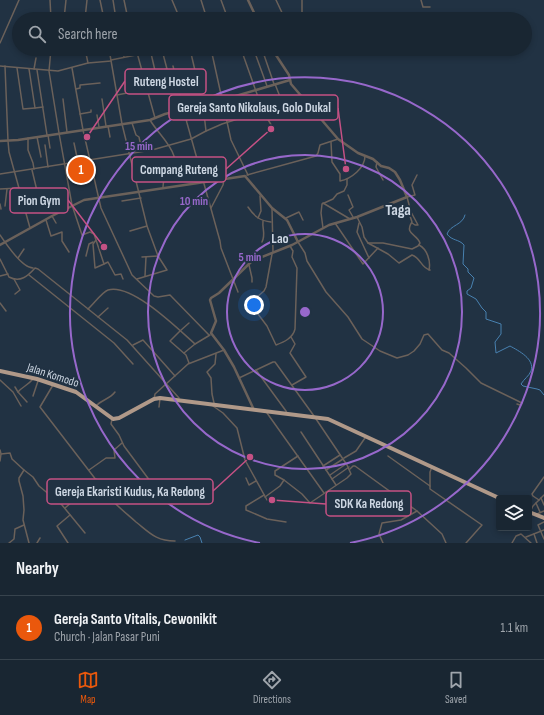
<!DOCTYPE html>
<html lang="en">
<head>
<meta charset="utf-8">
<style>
  body { margin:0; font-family:"Sofia Sans Condensed",sans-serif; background:#26323e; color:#f1f3f6 }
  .controls { position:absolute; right:12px; bottom:12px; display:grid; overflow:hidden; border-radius:4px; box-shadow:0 2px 6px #0003 }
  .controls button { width:36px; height:36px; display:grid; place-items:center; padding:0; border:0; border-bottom:1px solid #37434d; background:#192632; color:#f1f3f6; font:20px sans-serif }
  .you { position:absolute; left:254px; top:305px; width:14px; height:14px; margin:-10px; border:3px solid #fff; border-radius:50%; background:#1a73e8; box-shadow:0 0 0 6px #1a73e833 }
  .badge { display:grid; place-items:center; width:26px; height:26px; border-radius:50%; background:#ea580c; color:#fff; font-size:13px; font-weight:700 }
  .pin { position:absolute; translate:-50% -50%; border:2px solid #fff; box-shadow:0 1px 4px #0006 }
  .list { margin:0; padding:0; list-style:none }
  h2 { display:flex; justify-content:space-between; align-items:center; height:52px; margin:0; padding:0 16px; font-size:17px }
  h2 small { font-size:13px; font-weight:400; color:#9fa5ac }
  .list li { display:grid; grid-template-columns:26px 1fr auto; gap:12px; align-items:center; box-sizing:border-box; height:64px; padding:0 16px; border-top:1px solid #37434d }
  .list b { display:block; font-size:15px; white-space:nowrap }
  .list p { margin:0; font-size:13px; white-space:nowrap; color:#9fa5ac }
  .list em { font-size:13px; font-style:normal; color:#9fa5ac }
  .icon { flex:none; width:22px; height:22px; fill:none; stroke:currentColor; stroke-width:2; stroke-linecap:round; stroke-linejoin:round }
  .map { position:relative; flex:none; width:544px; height:543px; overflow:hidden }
  .search { position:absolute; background:#192632; box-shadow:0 2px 6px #0003; left:12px; right:12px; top:12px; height:44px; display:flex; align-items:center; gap:10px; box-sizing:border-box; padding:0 14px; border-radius:22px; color:#9fa5ac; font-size:15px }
  .sheet { height:116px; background:#192632 }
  nav { display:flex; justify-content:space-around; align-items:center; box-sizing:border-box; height:56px; border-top:1px solid #37434d; background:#192632; font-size:11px; color:#9fa5ac }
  nav a { display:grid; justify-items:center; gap:2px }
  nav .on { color:#ea580c }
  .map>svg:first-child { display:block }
</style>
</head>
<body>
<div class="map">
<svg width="544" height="543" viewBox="0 0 544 543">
  <rect width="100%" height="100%" fill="#213243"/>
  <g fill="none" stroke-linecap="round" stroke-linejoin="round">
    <g stroke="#4881b0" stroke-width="1">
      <path d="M465,215c-2,10 -15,10 -18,19 5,7 12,5 17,11l-1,19 5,5v3l6,6 -3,10 -4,3v3l9,5 6,9 4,4v7l15,5v10l-6,8 1,11 14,-7c9,5 25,13 21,25 -2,5 -7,8 -10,13l2,2 14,3 3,1 4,5"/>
      <path d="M185,540l13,-5 2,2 2,6"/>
    </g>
    <g stroke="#6b615a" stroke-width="1.5">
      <path d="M50,0l1,19"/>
      <path d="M100,0l4,19"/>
      <path d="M113,0l3,19"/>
      <path d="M124,0l4,19"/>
      <path d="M172,0l8,19"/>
      <path d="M201,0l6,19"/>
      <path d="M221,0l7,19"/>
      <path d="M276,0l9,19"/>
      <path d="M302,0v13l2,6"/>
      <path d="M421,0l2,7h7"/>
      <path d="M142,18v1"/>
      <path d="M64,19l2,-19"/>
      <path d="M85,19l2,-19"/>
      <path d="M239,19l4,-2"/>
      <path d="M0,43l19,-43"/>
      <path d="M51,49l-2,22 10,62 13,72 10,30 8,-3 4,2 10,30 4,-2 7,13 6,-1 2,5"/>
      <path d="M85,49l3,14"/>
      <path d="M109,49l13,75 25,102 11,30 9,14 -30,9"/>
      <path d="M123,49l1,8"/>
      <path d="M136,49l19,69"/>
      <path d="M150,49l9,39"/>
      <path d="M190,49l13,56 3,26"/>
      <path d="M211,49l20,91 17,35"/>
      <path d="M241,49l22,62 10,17 1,2 -2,2"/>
      <path d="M301,49l1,2"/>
      <path d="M255,53l12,33"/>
      <path d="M243,55l20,-3 11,32"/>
      <path d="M111,60l55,-11"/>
      <path d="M0,66l58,5 30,-8 23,-2"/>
      <path d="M5,66l3,75 1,11 21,76"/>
      <path d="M173,66l14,57 33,118 1,7 17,44"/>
      <path d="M17,68l6,41 12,-1"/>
      <path d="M72,68l11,62 18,78 31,67 22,21 4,1 12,-2 39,40"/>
      <path d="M29,69l6,39 8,-1"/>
      <path d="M34,69l2,-11"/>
      <path d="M37,70l10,65"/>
      <path d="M155,72l12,-3 -5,-19"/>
      <path d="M275,84l9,23 7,-3 10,-9"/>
      <path d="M76,89l4,-1v-3l20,-2"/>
      <path d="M117,95l30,-6"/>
      <path d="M63,99l4,33"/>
      <path d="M102,99l4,27"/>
      <path d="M296,100l7,7"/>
      <path d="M80,114l11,-2v-2"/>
      <path d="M97,115l2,12"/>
      <path d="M150,120c7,12 20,23 24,36v2l-10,19 -1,10"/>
      <path d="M132,123l4,12 3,2 3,14"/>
      <path d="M108,126l2,11"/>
      <path d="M272,132l-2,-2 2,-4"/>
      <path d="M48,135l2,13"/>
      <path d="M37,137l4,20"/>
      <path d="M28,138v12l5,13 1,6"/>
      <path d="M331,142l1,20 8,12v7c11,-2 25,-13 25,-25"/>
      <path d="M74,143l4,19"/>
      <path d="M45,145l3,22"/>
      <path d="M377,162l-1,5 7,13"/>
      <path d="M32,170l6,25"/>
      <path d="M0,174l152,-24 39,-11 15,-8 16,-7 41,-13"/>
      <path d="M247,175l69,-19 2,-3 2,-8 18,-6"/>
      <path d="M0,189l19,-1"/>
      <path d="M348,195l5,12 -4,3 4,7"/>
      <path d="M122,201l19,-3"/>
      <path d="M323,203l27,16"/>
      <path d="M0,204l1,5"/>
      <path d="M5,206l2,-17"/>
      <path d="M248,207c6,9 12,14 23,15"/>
      <path d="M211,208l12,-23 1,-5"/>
      <path d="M272,208l1,44"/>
      <path d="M52,216l4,7"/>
      <path d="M357,217l5,10 2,10 4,6h15l29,6 6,-3 2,-3c-3,-9 -16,-9 -8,-21l-3,-9 2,-1"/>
      <path d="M258,218l3,-7 -1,-15"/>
      <path d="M286,218l13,-6 4,8"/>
      <path d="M46,220l5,16 11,-4v9l7,11"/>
      <path d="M335,223l28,41 15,-16"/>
      <path d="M359,223l-2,9 12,26"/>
      <path d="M412,223l3,2h3l-7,-13 -4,-15 8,-2 -3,-10 5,-10"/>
      <path d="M323,228l-2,-15 1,-9 11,-5 4,-5 7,-3 3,-6v-6"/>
      <path d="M130,231l17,-5"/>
      <path d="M0,235c6,9 22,33 33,33"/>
      <path d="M96,240l-3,4 2,24 9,-4"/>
      <path d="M262,242c4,-8 0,-13 1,-21"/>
      <path d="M298,242l7,11 2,8 19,31 22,25 14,22 18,12 17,7 11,-3 6,-4 6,-7 4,-9 4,-1 14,16 7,3 17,15 15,15 41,20 -2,2 -3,-1"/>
      <path d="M368,243l20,11 11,9 13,-8c9,3 9,13 18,15"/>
      <path d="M419,245c8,4 12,16 10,25"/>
      <path d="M272,254l-6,33 -2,4 -7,6 2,11 -1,6 9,12 9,19c8,-3 17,-7 19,-16l2,-61 -5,-11 1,-6 -3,-5"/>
      <path d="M86,256l3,-12 4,-2"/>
      <path d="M142,257l16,-1"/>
      <path d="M18,258l6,-9"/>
      <path d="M0,259l9,18c11,6 19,-1 26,-9l3,1 89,71 52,58"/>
      <path d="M249,265l3,13v4"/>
      <path d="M29,275l85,68 19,21"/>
      <path d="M0,276l8,-2"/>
      <path d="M145,276l1,-19"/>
      <path d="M14,279l6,11 -5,4"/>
      <path d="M0,303l6,8"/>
      <path d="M88,309c5,-4 14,-17 20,-19 24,-7 70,39 87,54l15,-9"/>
      <path d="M98,317l10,-9"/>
      <path d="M180,331l-10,10 16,14 3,8"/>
      <path d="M180,331l9,-8"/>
      <path d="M291,337l4,7 -5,9 16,24 -14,8"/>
      <path d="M133,345l10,-5 32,36"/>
      <path d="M184,353l11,-9"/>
      <path d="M256,370l17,-8h2l39,54"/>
      <path d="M239,378l17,-8 30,41 1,3"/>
      <path d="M0,380l13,12 8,14"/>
      <path d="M53,385l-13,22 70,91c8,9 17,16 26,24 14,11 20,19 39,19"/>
      <path d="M15,387l3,5"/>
      <path d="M33,396l5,-15"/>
      <path d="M154,399l1,-5 33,-30 36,-14"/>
      <path d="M27,402l-9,-10c4,-5 10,-7 14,-12"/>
      <path d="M214,403l-2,-9 -1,-16 -4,-6 8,-8 1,-10"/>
      <path d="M96,406c5,-6 14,-7 19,-14"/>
      <path d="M213,406l10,7 14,15 8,32 22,40"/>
      <path d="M159,407l1,-9"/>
      <path d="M267,413l57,80"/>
      <path d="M112,419l-1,5 8,11 5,11 32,43 -9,8"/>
      <path d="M301,432l35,53"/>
      <path d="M0,450l1,4 -1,7"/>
      <path d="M1,454l9,-1 2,6 12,11 -5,8v3l4,15 1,14 -1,10 6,23"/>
      <path d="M388,456l42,30"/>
      <path d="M344,458l12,-7 9,-13"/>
      <path d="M323,466l17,-11"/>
      <path d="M432,467l-2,5v17l52,36 -16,18"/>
      <path d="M350,469l3,-3h2l62,45 -16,9 -19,3 -3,11 4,9"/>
      <path d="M24,470l9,7 6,9 23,19 23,28"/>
      <path d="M89,470l17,-12h9l-1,-8 8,-7"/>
      <path d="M326,470l17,-11"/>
      <path d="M330,475l16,-11"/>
      <path d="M246,478l3,7 7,-4"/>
      <path d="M332,479l17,-12"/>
      <path d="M284,480l-9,-5v-4l23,-15"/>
      <path d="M326,492l5,5 4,9"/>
      <path d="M264,495l-18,11v4l21,9 19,3"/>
      <path d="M265,497l15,-11 4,-6 18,14 8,9 37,-25 4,-4 -4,-9 -31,-46"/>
      <path d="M541,498l3,7"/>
      <path d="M539,500l-6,-4 -1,-2 12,-17"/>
      <path d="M536,503l4,9"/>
      <path d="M65,508l15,-13 2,-6 14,-10"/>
      <path d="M417,511l25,23 4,9"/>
      <path d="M530,512l3,-6 11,-11"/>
      <path d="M537,514l7,-3"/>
      <path d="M544,522l-6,3 6,14"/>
      <path d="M534,534l3,9"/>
      <path d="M526,537l18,-7"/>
      <path d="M9,543l5,-4 1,-10 9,-4"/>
      <path d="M37,543l3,-5"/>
      <path d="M68,543l-11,-17 13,-11"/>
      <path d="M512,543l4,-7 5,-2 10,9"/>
    </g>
    <g stroke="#6b615a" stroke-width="2.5">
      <path d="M248,0l9,19"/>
      <path d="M0,141l18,-1 132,-20 15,-6 57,-14 68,-20"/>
      <path d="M0,245l52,-29 32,-16 161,-24 27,32 15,12 11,22"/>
      <path d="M254,410l-20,-43 -10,-17 -13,-17 5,-12 -6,-21 1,-2 8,-5 33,-32 40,-16 37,-20 28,-8 50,-20 -7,-17 -5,-8 -6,-4 -8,-2 -8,-7 -15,-6 -20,-14 -47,-55 -2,-9 -17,-26"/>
    </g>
    <g stroke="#b09989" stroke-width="4">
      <path d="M0,371l37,8 39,13 37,27 6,-1 35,-19 6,-1 168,21 171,79"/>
      <path d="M529,512l15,6"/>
    </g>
  </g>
  <g fill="none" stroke="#9768cb" stroke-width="2">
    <circle cx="305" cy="312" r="78"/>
    <circle cx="305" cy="312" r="157"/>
    <path d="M260 543A235 235 0 1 1 350 543"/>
  </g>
  <g text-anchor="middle" stroke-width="4" stroke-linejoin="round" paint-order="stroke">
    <g font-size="12" fill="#ccd6e2" stroke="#213243">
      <text transform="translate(53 375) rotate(18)" y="4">Jalan Komodo</text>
    </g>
    <g font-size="14" font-weight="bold" fill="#ccd6e2" stroke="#213243">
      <text x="280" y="243">Lao</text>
    </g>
    <g font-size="16" font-weight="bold" fill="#ccd6e2" stroke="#213243">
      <text x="398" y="215">Taga</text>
    </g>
  </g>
  <circle cx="305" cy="312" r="6" fill="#9768cb" stroke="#213243" stroke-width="2"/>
  <g font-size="12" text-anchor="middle" font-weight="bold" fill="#9768cb" stroke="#213243" stroke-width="4" stroke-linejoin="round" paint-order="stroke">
    <text x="139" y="150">15 min</text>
    <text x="194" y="205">10 min</text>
    <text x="250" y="261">5 min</text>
  </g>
  <path fill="none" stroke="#c55184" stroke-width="1.5" d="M87 137L125 81M346 169L338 108M271 129L226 169M104 247L68 200M250 457L213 491M272 500L326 504"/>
  <g fill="#c55184" stroke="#213243" stroke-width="1.5">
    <circle cx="87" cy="137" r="4"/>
    <circle cx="346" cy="169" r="4"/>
    <circle cx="271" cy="129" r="4"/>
    <circle cx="104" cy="247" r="4"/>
    <circle cx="250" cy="457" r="4"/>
    <circle cx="272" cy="500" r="4"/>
  </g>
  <g fill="#213243" stroke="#c55184" stroke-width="1.5">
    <rect x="125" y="69" width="81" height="25" rx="4"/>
    <rect x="169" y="95" width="169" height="25" rx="4"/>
    <rect x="132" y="157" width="94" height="25" rx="4"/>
    <rect x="10" y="188" width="58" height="25" rx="4"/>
    <rect x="47" y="479" width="166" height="25" rx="4"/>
    <rect x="326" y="491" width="85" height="25" rx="4"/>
  </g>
  <g font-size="13" text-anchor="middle" font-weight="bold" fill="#ccd6e2">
    <text x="166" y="86">Ruteng Hostel</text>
    <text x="254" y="112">Gereja Santo Nikolaus, Golo Dukal</text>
    <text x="179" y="174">Compang Ruteng</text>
    <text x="39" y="205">Pion Gym</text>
    <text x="130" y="496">Gereja Ekaristi Kudus, Ka Redong</text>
    <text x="369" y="508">SDK Ka Redong</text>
  </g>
</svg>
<div class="controls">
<button><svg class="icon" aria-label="layers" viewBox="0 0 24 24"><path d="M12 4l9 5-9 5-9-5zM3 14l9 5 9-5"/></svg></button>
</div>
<div class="you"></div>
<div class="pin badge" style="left:81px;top:170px">1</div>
<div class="search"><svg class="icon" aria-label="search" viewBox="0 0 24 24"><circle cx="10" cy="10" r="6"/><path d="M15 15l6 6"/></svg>Search here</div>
</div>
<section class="sheet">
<h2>Nearby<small></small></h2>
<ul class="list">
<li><span class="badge">1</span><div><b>Gereja Santo Vitalis, Cewonikit</b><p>Church · Jalan Pasar Puni</p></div><em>1.1 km</em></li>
</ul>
</section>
<nav>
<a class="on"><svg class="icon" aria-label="map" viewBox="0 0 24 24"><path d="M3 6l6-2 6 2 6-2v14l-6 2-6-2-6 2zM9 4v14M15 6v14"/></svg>Map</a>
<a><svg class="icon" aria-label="directions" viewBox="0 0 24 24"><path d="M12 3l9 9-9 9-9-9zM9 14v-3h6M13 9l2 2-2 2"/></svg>Directions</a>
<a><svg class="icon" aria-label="saved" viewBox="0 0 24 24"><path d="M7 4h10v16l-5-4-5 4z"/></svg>Saved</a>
</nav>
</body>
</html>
